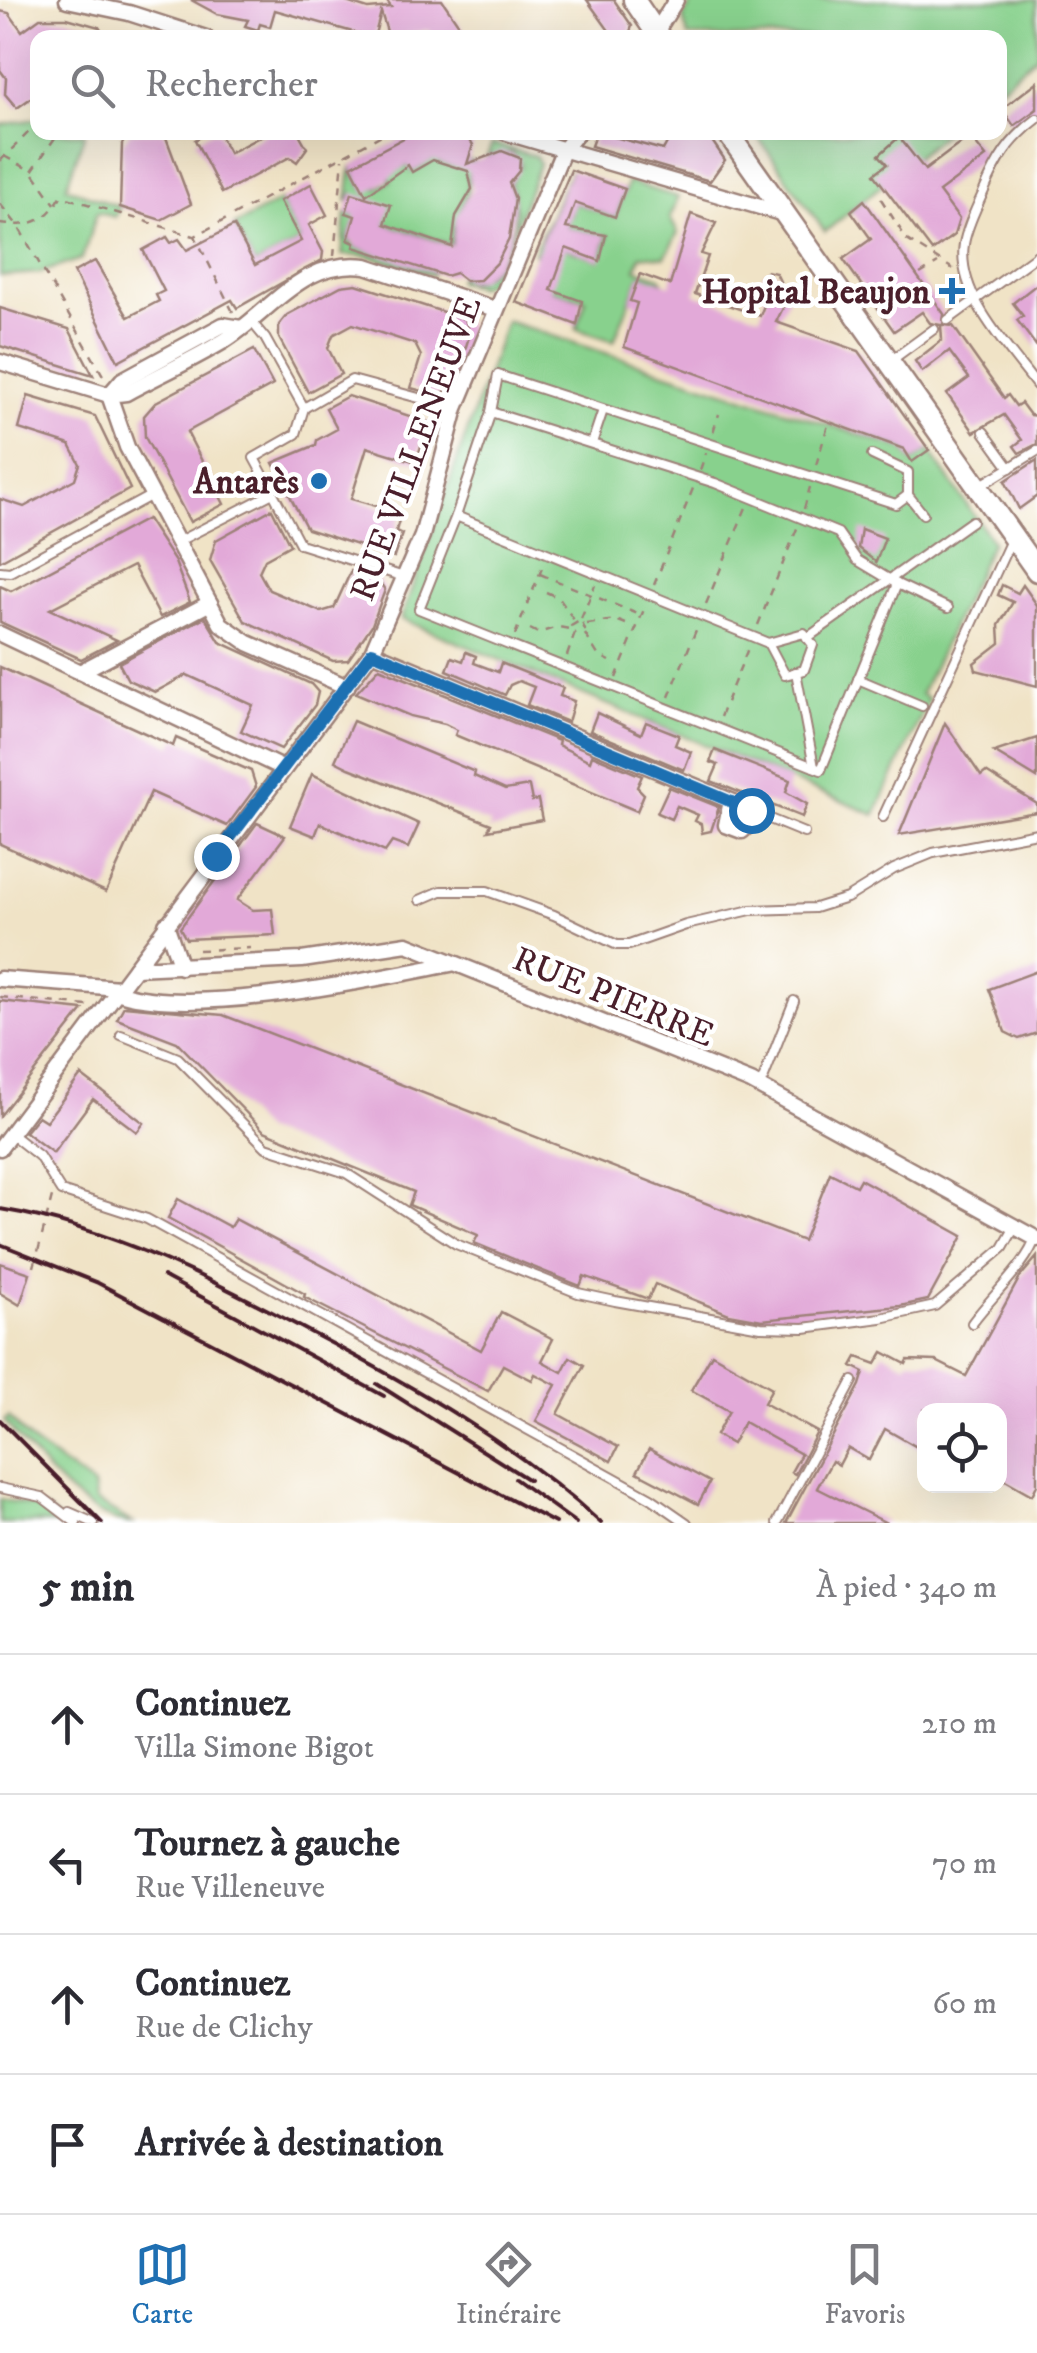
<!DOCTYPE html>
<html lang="fr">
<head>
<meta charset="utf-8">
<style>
  body { margin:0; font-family:"IM FELL DW Pica",serif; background:#f2f2f3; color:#2b2b33 }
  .controls { position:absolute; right:30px; bottom:30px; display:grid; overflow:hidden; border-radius:20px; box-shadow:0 10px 40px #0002 }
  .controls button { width:90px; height:90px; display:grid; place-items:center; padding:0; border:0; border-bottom:2px solid #e1e1e2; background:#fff; color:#2b2b33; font:50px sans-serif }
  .stop { position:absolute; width:30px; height:30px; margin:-22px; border:8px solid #1f6fb2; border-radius:50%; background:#fff }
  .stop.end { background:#1f6fb2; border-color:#fff; box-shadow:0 2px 10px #0008 }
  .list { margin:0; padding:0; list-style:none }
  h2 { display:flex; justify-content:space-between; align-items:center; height:130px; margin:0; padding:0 40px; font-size:42px }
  h2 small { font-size:32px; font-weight:400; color:#7c7c81 }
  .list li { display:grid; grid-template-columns:65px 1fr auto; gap:30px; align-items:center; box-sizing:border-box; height:140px; padding:0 40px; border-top:2px solid #e1e1e2 }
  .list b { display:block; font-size:38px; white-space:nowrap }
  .list p { margin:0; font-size:32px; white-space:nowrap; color:#7c7c81 }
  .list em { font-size:32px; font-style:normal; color:#7c7c81 }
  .icon { flex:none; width:55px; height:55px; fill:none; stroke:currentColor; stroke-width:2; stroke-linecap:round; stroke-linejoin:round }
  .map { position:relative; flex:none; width:1037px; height:1523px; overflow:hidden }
  .search { position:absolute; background:#fff; box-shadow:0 10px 40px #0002; left:30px; right:30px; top:30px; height:110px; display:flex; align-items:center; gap:25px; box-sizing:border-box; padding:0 35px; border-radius:20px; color:#7c7c81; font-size:38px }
  .sheet { height:690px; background:#fff }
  nav { display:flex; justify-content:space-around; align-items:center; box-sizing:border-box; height:140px; border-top:2px solid #e1e1e2; background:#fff; font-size:28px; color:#7c7c81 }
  nav a { display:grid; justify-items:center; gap:5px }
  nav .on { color:#1f6fb2 }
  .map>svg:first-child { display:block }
</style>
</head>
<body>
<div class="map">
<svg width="1037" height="1523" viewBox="0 0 1037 1523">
  <rect width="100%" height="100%" fill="#fff"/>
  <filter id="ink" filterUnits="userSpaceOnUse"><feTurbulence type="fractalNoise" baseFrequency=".01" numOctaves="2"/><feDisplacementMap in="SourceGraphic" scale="20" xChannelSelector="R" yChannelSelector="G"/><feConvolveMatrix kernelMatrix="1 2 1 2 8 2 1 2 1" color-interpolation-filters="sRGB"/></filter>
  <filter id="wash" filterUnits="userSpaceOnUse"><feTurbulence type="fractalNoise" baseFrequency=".0048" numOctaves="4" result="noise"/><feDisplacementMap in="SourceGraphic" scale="40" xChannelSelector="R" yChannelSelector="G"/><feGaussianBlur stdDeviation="2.25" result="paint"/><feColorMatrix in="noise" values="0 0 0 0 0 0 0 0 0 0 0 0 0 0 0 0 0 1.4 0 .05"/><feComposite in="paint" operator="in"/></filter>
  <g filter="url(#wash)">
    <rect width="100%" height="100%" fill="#f0e3c6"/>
    <g fill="#88d18d" stroke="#69785c" stroke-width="2.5">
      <path d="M693,0h344v55l-37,32v-49l-312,-1 -5,-19z"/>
      <path d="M37,119l1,13 47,1 -19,54 54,20 -5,10 -18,-5 -15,47 -43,14 -39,3v-151z"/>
      <path d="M755,133h190l-120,99z"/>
      <path d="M492,144l44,12 3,8 -43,116 -19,7 -20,-6 2,-5 10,6c38,-6 55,-66 41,-98l11,-20 -9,-12 -25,4z"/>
      <path d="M441,154l-2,8 14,4 16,-6 7,2 -8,14c4,22 -18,44 -16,69l-71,-22 -27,-1 -6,18 6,7 81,22 -3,6 -64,-19 -26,-1 4,-42 6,2v-22l-5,9 4,-34 12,21 11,-5 3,5 14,-8 -3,-5 20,-11 4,7z"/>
      <path d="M571,170l-29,70 57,20 9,-24 -42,-8 9,-25 40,14 13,-35 50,15 -8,21 8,15 -13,24 -24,-2 -5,14 24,8 3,6 -23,-8 -26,66 -38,-12 10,-29 -35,-10 -17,-38z"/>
      <path d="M280,201l21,40 -46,24 -21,-39z"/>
      <path d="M506,321l398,128 8,13 17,-12 63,91 -71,153 8,5 -54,116 -474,-196z"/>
      <path d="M9,1417l24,26 60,43 2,15 38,22c-49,0 -98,-66 -129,-102z"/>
      <path d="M0,1499l45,10 18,14h-63z"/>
    </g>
    <g id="blocks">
      <g fill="#e2a9d8">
        <path d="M191,0h149l28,9 23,-2 -5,-7h56l26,38h-34l-6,-8 -39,8 -8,-26 -7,26 -99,-28 -5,17 -10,-3 -2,6 -13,-4 3,-6 -31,-6z"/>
        <path d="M587,0h27l18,26 -4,12h-22l4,-6z"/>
        <path d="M0,11l9,2 13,18 18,-13h27l32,9 7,11h-68v55l-21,15 -12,-14 1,-16 -6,-8z"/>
        <path d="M1037,82v27l-23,17 -12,-17z"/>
        <path d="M130,132h34l27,72 -30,16 -41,-13 2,-63z"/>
        <path d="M210,132h8l11,21 40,-21h29l9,16 -10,14 -7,-5 -68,36 -27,-53z"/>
        <path d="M415,132h37l18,8 3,5 -6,19 35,-13 18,7 -1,13 -10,12 6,16 -6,40 -12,24 -17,17 -14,1 -10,-8 -10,3 -92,-29 1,-4 -7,-3 7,-24 -9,-3 6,-20 39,12 -6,19 67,23 4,-31 16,-27 -4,-18 -35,-11 -21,12 -4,-7 -42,30 -15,-29z"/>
        <path d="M596,132l67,18 10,-18h33l19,28 -15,21 -119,-35z"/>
        <path d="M970,136l16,21 -47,35 20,27 -5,16 -22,16 -58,-77 13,-10 -8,-9 20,-18 26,33z"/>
        <path d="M571,170l54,19 -10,28 -40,-14 -9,25 40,7 -6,26 -34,-13 -15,42 31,11 -5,24 -61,-23z"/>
        <path d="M311,184l16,31 -18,10 14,27 -1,8 -85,48 -5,-8 -114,61 -44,-89 21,-11 33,56 31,-16 -3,-6 8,-4 -21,-41 24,-13 4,6 8,-4 8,11 47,-24 21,39 46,-24 -21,-40z"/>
        <path d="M864,200l80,114 -1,11 10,1 51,72 4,-3 8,11 5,-3 9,12 7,1v28l-18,9 -5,-7 8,-6 -18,-25 -30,17 -27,-38 22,-16 -20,-27 -27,21 -7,-11 27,-21 -1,-15 -11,-2 -8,-11 -28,19 -51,-72 28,-20 -20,-28z"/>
        <path d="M691,214l25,9 -15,31 7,2 -13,38 65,22 6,-16 -5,-23 6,-6 9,2 12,25 -12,24 83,29 70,99 -17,12 -8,-13 -280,-102 13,-44 -7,-2 10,-27 30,11z"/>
        <path d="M356,284l109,35 5,15 -17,53 -15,8 -27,-7 10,-32 -6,-12 -62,-20 -20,11 -5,13 13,26 -33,18 -29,-54v-13l8,-10 54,-29z"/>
        <path d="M1037,284v63l-20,-27 6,-4 -10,-13z"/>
        <path d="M0,308l69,21 24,46 -93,-29z"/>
        <path d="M254,350l19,35 -86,47 37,72 -34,18 -45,-85 -1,-21 12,-14z"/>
        <path d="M28,396l67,20 35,73 -130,72v-62l24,8 51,-28 5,-15 -10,-19 -51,-16z"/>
        <path d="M348,396l80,26 5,6 -1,19 -10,-4 -6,19 -49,-15 -16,52 50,14 -5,18 6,3 -8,23 -87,-28 -34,-66 43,-18 1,-5 20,-11 -11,-21z"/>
        <path d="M1037,460v36l-18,13 -14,-28z"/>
        <path d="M272,509l18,36 -25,14 -6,13 10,18 52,22 13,-4 17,-37 26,7 8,12 -13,35 -24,35 -15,1 -88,-40 -35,-61 6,-20z"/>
        <path d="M147,519l28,43 15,40 -30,15 -27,-51 -83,43 67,31 -36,19 -81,-37v-36l11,5z"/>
        <path d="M861,529l24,9 -9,24 -18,-14z"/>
        <path d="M1002,585l16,8 5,-8 14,20v81l-61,-16 -2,-7 26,-20 -1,-18 14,-23 -15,-7z"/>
        <path d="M205,617l15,25 91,42 7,8 -3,13 -34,44 -40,-18 12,-26 -66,-30 -32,17 -27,-12 -9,-17z"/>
        <path d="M466,652l10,4 -2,7 24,9 3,-9 62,25 -3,8 14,5 -6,21 -41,-17 7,-18 -15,-6 -9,4 -5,10 -58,-25 5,-13 11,4z"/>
        <path d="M0,667l173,79 3,-8 75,33 5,16 -29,39 -76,-34 -45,100 -106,-48z"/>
        <path d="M379,668l180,73 -1,4 32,16 2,-6 50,21 -5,11 7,7 -7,17 -182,-76 2,-5 -12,-6 -35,-8 -54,-23z"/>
        <path d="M597,713l44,21 5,-12 33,13 -4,10 16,7 -7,18 -94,-39z"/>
        <path d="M353,721l122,51 -1,4 31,14 24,-4 3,15 6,-1 4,20 -54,10 3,-6 -142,-56 -14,-7z"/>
        <path d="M945,723l36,53 5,-4 51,32v8l-138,23z"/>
        <path d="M1037,738v40l-43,-26z"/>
        <path d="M715,750l75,30 -4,12 21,12 -5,13 -91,-36 7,-16 -8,-3z"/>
        <path d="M312,774l107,50 -11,24 -16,-6 -7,10 -65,-29 -5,13 -25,-10z"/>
        <path d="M669,787l50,20 -8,24 -9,2 -1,-9 -6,-3 3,-6 -21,-9 -6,13 -14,-6z"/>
        <path d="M257,823l28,13 -48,64 16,10 19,-1 3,26 -89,4 -6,-11z"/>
        <path d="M1037,971v62l-18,6 -14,-7 -16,-43z"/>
        <path d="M0,1001l83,9 -83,106z"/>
        <path d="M124,1006l99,9 580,226 27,-68 26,13 4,-7 103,57 -35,64 -28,6 -138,14 -33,-6 -74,-30 -7,15 -64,-23 -4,10 -106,-43 4,-8 -69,-30 5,-13 -150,-61 -87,-89 -60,-23z"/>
        <path d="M81,1075l63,48 -7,9 -44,-33 -40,54 -28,-21 13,-16 8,5z"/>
        <path d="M178,1199l52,28 5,-8 246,131 20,-38 52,27 -11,22 20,11 8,-15 14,8 -26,49 60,33 -7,14 -75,-40 20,-36 -21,-11 -3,6 -29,-15 -15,26 -184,-94 1,-3 -137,-76z"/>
        <path d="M1037,1257v228l-5,10 -32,-18v-67h-76v41l-39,-22 -16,31 -21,-12 -9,17 -7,-4 -15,27 70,35h-101l74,-138 4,-13 -12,-6 5,-9 19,7 7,-12 23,12 2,-4 28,1 30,15 54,-99z"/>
        <path d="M0,1263l30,10 -10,32 -20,-12z"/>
        <path d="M712,1354l60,34 -8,15 53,29 -22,42 -4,-2 10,-18 -57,-32 -12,22 -16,-9 13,-24 -38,-21z"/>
        <path d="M649,1449l61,33 -12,22 -61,-32z"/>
      </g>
    </g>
  </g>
  <g filter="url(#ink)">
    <use href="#blocks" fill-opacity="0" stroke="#9d8178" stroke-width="2.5"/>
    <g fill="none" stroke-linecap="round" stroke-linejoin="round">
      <g stroke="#9d8178" stroke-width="12">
        <g id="lane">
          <path d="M1037,119c-28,21 -40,41 -54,74 -7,16 -16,33 -19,51 -8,51 45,104 73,142"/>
          <path d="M948,320l89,-65"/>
          <path d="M889,362l45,-33"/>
          <path d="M304,408l48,-28 104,28"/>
          <path d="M491,412l7,-37 398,129 12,-9v-23l-36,-17"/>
          <path d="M984,432l26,36"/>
          <path d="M592,443l11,-33"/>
          <path d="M978,487l59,-36"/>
          <path d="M273,493l27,51 107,34"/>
          <path d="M908,495l15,19"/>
          <path d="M456,516l35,-104 224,71 123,50 19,27 40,24"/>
          <path d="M177,542l96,-49 -19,-35 42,-24 8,-26 -39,-70 -15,-18"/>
          <path d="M0,571l10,1 142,-77"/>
          <path d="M807,638l165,-117"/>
          <path d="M768,643l36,-10 9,12 -9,25 -19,5 -17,-32 -312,-127 -37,93 402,161 76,-186 51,24"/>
          <path d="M796,672l18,95"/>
          <path d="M858,679l64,27"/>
          <path d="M755,813l49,20"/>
          <path d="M883,817l128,-277"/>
          <path d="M420,900l21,-9h46l67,24 63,30h12l57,-20 65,-15 64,-2 32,-10 47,-29 39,-16 104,-20"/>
          <path d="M121,1035l57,23 88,89 80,26 110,71 122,49 37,8 146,26 43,1 77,-10 54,-12 68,-58 12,-21"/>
          <path d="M760,1087l34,-86"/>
          <path d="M11,1134l28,22 22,35 86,28 504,279 36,25"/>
          <path d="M972,1323c17,-24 58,-62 63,-85"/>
          <path d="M0,1488l42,9 34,26"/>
          <path d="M69,1512l25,11"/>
          <path d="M777,1523l76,-142"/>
        </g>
      </g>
      <g stroke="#9d8178" stroke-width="19">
        <g id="street">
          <path d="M67,0l62,13 77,25"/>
          <path d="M653,37l23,-37"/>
          <path d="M504,132l280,82"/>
          <path d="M0,362l109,33 17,-2c32,-17 66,-33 98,-52 47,-29 78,-83 142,-75l129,43"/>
          <path d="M109,395l18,52 94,177 27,19 99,44"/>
          <path d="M109,395l13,-15 101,-55 18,3"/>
          <path d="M0,634l284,135"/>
          <path d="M372,652l359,149 20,9 4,9 -13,12 -16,-6 5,-24"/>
          <path d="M80,672l130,-69"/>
          <path d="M166,924l15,43"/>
          <path d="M135,968l167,-8 105,-16 344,138 286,157"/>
          <path d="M0,979l120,9 3,6c79,22 245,-14 328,-30"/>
          <path d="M0,1148l372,-496 50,-116 34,-128 107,-257 15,-19"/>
        </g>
      </g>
      <g stroke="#9d8178" stroke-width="25">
        <g id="secondary">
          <path d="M634,0l26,38"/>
          <path d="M727,132l310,439"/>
        </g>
      </g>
      <g stroke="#9d8178" stroke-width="2.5" stroke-dasharray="8 8" stroke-linecap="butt">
        <path d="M119,38l5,-13"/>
        <path d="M4,156l28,15 27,-39"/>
        <path d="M0,161l38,-38"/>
        <path d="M34,174l21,30"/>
        <path d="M881,199l26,41 46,29"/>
        <path d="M0,204l18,22 87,153"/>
        <path d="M0,224c29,3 46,-1 61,-28l133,40"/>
        <path d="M334,256l9,-97"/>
        <path d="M920,274l18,-11"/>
        <path d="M233,312l-38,-76 192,-104"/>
        <path d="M713,432l6,-18"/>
        <path d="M816,465l12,-40"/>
        <path d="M700,470l6,-17"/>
        <path d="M804,509l6,-22"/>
        <path d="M540,574l100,41"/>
        <path d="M654,585l40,-99"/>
        <path d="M546,592l13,6 15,22"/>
        <path d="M706,604l41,-99"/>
        <path d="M581,619l14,-34"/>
        <path d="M587,624l29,-4 10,4"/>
        <path d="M758,625l40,-99"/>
        <path d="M530,629l8,4 20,-6 12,2"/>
        <path d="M585,634l13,21 12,6"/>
        <path d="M515,635l29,-72"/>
        <path d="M567,656l8,-23 -4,-7 10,-6 4,10 -10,3"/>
        <path d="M616,678l29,-71"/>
        <path d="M669,697l29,-72"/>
        <path d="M720,717l29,-71"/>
        <path d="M198,950l52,-2"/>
        <path d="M0,997l88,9"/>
        <path d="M34,1267l18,-70"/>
      </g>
      <use href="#lane" stroke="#fff" stroke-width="8"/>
      <use href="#street" stroke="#fff" stroke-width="14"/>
      <use href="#secondary" stroke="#fff" stroke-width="20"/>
      <g stroke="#4a1f2b" stroke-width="4">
        <path d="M0,1209c113,19 210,70 310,123 103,54 204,111 291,191"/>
        <path d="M0,1244l98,39 457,240"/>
        <path d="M163,1276l221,120"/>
        <path d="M377,1384l152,96"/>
        <path d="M0,1420l102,103"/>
        <path d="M515,1479l61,44"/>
      </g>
    </g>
  </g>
  <g fill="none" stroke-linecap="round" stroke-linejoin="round" filter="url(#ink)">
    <path stroke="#1f6fb2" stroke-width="12" d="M216,856l156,-204 379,158"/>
  </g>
  <g fill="#1f6fb2" stroke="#fff" stroke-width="4">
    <path d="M947 276h10v10h10v10h-10v10h-10v-10h-10v-10h10z"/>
    <circle cx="319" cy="481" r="10"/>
  </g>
  <g text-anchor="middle" stroke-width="9" stroke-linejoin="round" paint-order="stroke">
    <g font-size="35" font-weight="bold" fill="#4a1f2b" stroke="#fff" text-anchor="end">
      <text x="930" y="303">Hopital Beaujon</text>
      <text x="299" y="493">Antarès</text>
    </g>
    <g font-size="35" fill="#4a1f2b" stroke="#fff">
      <text transform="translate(415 448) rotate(-70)" y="12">RUE VILLENEUVE</text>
      <text transform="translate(614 996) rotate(22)" y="12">RUE PIERRE</text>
    </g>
  </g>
</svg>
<div class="controls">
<button><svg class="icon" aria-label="locate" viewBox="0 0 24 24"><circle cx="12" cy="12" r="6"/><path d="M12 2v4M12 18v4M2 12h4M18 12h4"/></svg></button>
</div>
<div class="stop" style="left:751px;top:810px"></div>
<div class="stop end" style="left:216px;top:856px"></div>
<div class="search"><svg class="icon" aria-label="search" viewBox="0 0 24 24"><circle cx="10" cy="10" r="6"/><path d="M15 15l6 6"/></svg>Rechercher</div>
</div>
<section class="sheet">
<h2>5 min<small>À pied · 340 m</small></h2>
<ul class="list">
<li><svg class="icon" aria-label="ahead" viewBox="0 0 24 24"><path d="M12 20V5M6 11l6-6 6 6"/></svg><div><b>Continuez</b><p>Villa Simone Bigot</p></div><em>210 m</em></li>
<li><svg class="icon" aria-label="left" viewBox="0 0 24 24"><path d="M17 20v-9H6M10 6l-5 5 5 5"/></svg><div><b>Tournez à gauche</b><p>Rue Villeneuve</p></div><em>70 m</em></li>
<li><svg class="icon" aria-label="ahead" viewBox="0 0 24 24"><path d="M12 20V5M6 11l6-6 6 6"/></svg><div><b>Continuez</b><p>Rue de Clichy</p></div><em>60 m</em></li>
<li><svg class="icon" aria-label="arrive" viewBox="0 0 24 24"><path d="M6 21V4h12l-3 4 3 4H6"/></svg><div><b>Arrivée à destination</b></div></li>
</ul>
</section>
<nav>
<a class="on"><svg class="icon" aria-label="map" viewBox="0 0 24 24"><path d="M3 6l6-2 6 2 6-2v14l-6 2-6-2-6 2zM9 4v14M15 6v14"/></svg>Carte</a>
<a><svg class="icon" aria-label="directions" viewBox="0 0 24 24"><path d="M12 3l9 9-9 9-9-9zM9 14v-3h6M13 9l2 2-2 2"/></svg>Itinéraire</a>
<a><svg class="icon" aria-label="saved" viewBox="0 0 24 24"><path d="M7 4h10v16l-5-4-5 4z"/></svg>Favoris</a>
</nav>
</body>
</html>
